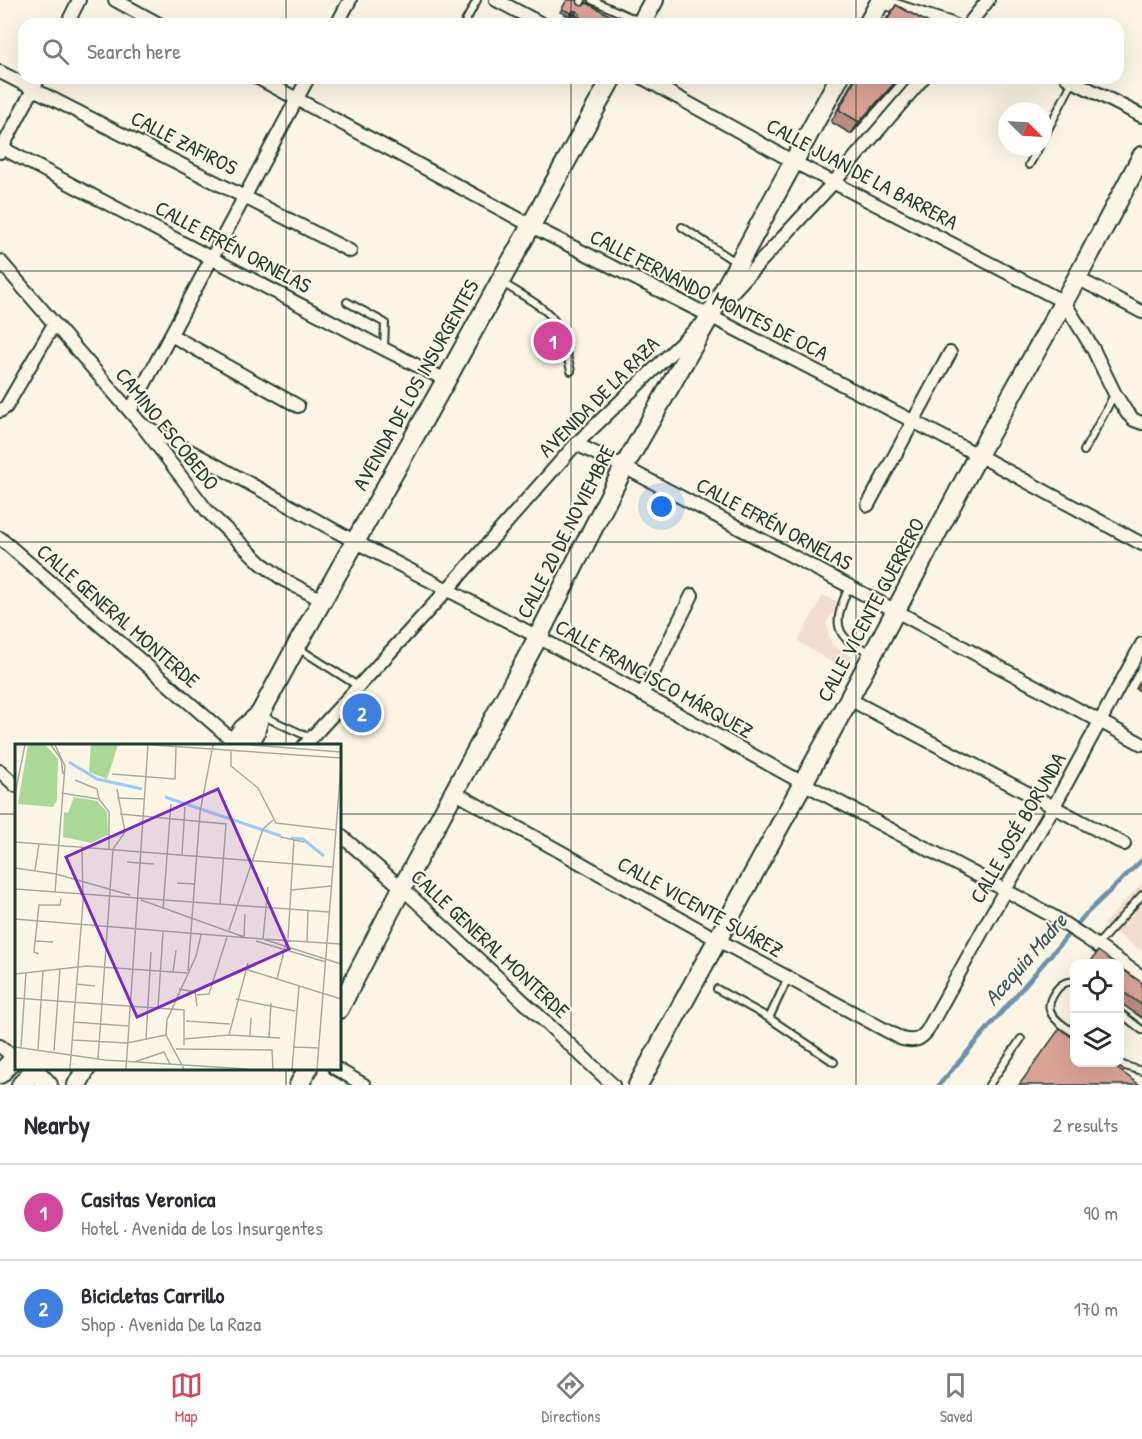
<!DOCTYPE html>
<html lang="en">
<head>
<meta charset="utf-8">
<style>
  body { margin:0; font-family:"Patrick Hand",sans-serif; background:#f7f7f7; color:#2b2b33 }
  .controls { position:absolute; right:18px; bottom:18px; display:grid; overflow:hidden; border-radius:12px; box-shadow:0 6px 24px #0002 }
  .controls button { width:54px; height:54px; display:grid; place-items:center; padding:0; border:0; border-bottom:2px solid #e1e1e2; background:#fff; color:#2b2b33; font:30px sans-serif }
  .compass { position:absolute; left:998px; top:102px; width:54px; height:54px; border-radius:50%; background:#fff; box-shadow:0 6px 24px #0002; rotate:114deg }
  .you { position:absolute; left:662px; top:507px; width:21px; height:21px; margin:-15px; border:4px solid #fff; border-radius:50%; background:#1a73e8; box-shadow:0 0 0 9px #1a73e833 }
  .badge { display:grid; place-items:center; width:39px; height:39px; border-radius:50%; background:#d1495b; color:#fff; font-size:20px; font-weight:700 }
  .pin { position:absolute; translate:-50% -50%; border:3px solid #fff; box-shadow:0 2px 6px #0006 }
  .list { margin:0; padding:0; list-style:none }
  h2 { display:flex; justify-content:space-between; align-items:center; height:78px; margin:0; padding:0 24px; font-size:26px }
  h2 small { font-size:20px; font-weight:400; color:#7c7c81 }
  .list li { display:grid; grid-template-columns:39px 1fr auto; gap:18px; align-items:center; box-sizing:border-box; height:96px; padding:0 24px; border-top:2px solid #e1e1e2 }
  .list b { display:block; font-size:22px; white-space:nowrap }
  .list p { margin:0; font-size:20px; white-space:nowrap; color:#7c7c81 }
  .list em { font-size:20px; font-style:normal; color:#7c7c81 }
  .icon { flex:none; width:33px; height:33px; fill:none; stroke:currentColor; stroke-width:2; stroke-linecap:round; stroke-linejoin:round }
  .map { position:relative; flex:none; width:1142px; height:1085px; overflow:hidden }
  .search { position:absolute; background:#fff; box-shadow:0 6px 24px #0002; left:18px; right:18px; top:18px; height:66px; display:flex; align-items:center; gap:15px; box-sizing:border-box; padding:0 21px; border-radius:18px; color:#7c7c81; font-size:22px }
  .sheet { height:270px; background:#fff }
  nav { display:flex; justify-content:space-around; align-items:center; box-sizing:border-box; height:84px; border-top:2px solid #e1e1e2; background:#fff; font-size:16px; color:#7c7c81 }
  nav a { display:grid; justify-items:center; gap:3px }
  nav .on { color:#d1495b }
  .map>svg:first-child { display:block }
</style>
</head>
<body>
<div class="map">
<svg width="1142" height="1085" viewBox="0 0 1142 1085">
  <rect width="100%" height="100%" fill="#fcf5e5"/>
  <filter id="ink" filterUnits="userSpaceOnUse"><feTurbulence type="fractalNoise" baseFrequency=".0167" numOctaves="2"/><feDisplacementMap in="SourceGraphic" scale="12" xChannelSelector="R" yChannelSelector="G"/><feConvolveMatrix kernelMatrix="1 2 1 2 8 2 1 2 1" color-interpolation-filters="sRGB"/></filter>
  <g filter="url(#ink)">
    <g fill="#f2dccd">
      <path d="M823,595l15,7 -12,22 6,21 21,12 -9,13 -46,-29z"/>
      <path d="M1142,883v69l-39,-28z"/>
    </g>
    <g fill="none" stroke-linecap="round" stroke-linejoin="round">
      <path stroke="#6b92aa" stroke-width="4.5" d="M939,1085l146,-170 57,-55"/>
      <g stroke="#1f3d34" stroke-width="10">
        <g id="lane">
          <path d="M592,0l49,22"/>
          <path d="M580,4l2,-4"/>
          <path d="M464,24l13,-24"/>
          <path d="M570,24l3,-5"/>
          <path d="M660,87l6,-9"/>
          <path d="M1043,139l30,-58"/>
          <path d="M1029,165l10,-18"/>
          <path d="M682,227l55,36"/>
          <path d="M503,283c14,10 44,24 52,39 8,15 12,33 16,49"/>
          <path d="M347,302l38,21 -1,26"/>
          <path d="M1084,451l30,-56"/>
          <path d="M849,586c-7,19 -20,41 1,56 6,4 14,7 21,10"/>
          <path d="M298,648l60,38"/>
          <path d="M263,716l48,22"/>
          <path d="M1097,945l45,-50"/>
          <path d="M788,978l-19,40 65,44"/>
          <path d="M1074,982c-3,0 -5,-1 -9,1 -8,3 -18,19 -15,27 3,10 16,17 24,23"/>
          <path d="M717,989l52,29"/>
          <path d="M1120,1013l22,17"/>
          <path d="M1117,1062l8,4 17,5"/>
          <path d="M989,1085l32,-46"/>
        </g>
      </g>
      <g stroke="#1f3d34" stroke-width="16">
        <g id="street">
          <path d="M115,0l44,24"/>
          <path d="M496,0l46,24"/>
          <path d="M877,0l75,24"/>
          <path d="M67,24l12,-24"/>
          <path d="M337,24l13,-24"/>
          <path d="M969,24l19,-24"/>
          <path d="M0,72l350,179"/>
          <path d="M258,78l285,154 167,84 268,139 164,89"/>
          <path d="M643,78l151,84 270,140 29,47 22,45 12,19 7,7 8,3"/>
          <path d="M1067,78l75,38"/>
          <path d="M2,148l382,201 62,31"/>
          <path d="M0,152l39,-74"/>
          <path d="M0,261l141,163 67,88 53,51 23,17 38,20"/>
          <path d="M1077,278l65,34"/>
          <path d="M725,300l109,-118 89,-104"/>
          <path d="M171,335l127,71"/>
          <path d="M0,411l6,-4 4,-7 44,-76"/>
          <path d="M130,411l178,-333"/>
          <path d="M141,424l213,117 184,96 265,146 202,107 49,27 32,21 56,39"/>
          <path d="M576,444l48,23 272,144 246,133"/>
          <path d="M868,505l82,-152"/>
          <path d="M0,538l239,208"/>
          <path d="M642,695l50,-100"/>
          <path d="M849,699l275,145"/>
          <path d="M304,746l143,-156 129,-146 122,-117"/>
          <path d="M0,771l16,15"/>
          <path d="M454,792l264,148 184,99c12,3 18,1 25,-8l78,-141 48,-82 89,-164"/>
          <path d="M339,834l63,54 211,197"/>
          <path d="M0,1046l16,13"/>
          <path d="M335,1068l29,17"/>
        </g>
      </g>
      <g stroke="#1f3d34" stroke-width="22">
        <g id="secondary">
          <path d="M641,24l13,-24"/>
          <path d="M868,24l13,-24"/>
          <path d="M231,746l12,-17 17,-15"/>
          <path d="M248,746l7,-13 5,-19 36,-67 150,-267 166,-302"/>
          <path d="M339,1009l63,-121 136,-251 86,-170 86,-151 129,-238"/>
          <path d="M34,1070l14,15"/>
          <path d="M0,1074l16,-18"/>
          <path d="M21,1085l15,-17"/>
          <path d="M77,1085l9,-17"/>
          <path d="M299,1085l9,-17"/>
          <path d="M638,1085l211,-386 129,-244 99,-177 65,-122"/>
        </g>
      </g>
      <use href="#lane" stroke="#fcf5e5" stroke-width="6"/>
      <use href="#street" stroke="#fcf5e5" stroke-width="12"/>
      <use href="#secondary" stroke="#fcf5e5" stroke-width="18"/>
    </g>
    <g fill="#bc8b81" stroke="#1f3d34" stroke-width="1.5">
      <path d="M567,0l10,2 2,3 30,19h-26l-5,-3v-4l-3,-3h-4l-2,2 -9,-4z"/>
      <path d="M896,5l33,19h-46z"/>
      <path d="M854,78h47l-50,56 -20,-12z"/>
      <path d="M1142,677v15l-6,-3z"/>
      <path d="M1119,967l23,16v35l-23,-16z"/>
    </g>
    <g fill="#997169" stroke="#1f3d34" stroke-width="1.5">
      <path d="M573,11h4l-2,3h-4l-2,2z"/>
      <path d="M899,78h2l-50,56 8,-12z"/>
    </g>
    <g fill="#dba296" stroke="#1f3d34" stroke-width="1.5">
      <path d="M567,0h10v2l2,3 4,1 4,-3 26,14 -4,7h-19l-10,-6v-4l-3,-3h-4l-2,2 -9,-4z"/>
      <path d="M896,5l33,18v1h-44z"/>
      <path d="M856,78h43l-40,44 -20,-12z"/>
      <path d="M1098,951l17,12h-25z"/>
      <path d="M1119,967l23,16v22l-23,-16z"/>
      <path d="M1060,1028l14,11v23h34l32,23h-121z"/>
    </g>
  </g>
  <path fill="none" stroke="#1f3d34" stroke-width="1.5" stroke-opacity="0.55" d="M286,0v24M571,0v24M856,0v24M286,78v668M571,78v1007M856,78v1007M0,271h1142M0,542h1142M0,814h16M339,814h803M286,1068v17"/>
  <g text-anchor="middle" stroke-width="4.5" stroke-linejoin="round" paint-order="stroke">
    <g font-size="21" fill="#1f3d34" stroke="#fcf5e5">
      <text transform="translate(184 143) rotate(27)" y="7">CALLE ZAFIROS</text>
      <text transform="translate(862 174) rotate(28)" y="7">CALLE JUAN DE LA BARRERA</text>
      <text transform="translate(233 247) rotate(28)" y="7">CALLE EFRÉN ORNELAS</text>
      <text transform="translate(709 295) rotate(27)" y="7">CALLE FERNANDO MONTES DE OCA</text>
      <text transform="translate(416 385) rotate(-61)" y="7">AVENIDA DE LOS INSURGENTES</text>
      <text transform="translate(599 397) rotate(-45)" y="7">AVENIDA DE LA RAZA</text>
      <text transform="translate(167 429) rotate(51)" y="7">CAMINO ESCOBEDO</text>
      <text transform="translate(774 524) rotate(28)" y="7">CALLE EFRÉN ORNELAS</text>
      <text transform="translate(566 532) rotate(-63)" y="7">CALLE 20 DE NOVIEMBRE</text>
      <text transform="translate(871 610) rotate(-62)" y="7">CALLE VICENTE GUERRERO</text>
      <text transform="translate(118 616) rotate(41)" y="7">CALLE GENERAL MONTERDE</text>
      <text transform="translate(654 679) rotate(29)" y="7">CALLE FRANCISCO MÁRQUEZ</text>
      <text transform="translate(1018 828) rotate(-60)" y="7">CALLE JOSÉ BORUNDA</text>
      <text transform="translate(700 907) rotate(29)" y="7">CALLE VICENTE SUÁREZ</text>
      <text transform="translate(490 944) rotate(43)" y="7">CALLE GENERAL MONTERDE</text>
    </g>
    <g font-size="22" font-style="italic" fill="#38595b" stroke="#fcf5e5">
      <text transform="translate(1025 959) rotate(-49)" y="8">Acequia Madre</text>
    </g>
  </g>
  <g transform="translate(15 744)">
    <rect width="326" height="326" fill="#fcf5e5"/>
    <path d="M13,1h17l13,14 -1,41 -4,7 -35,-3zM76,1h27l-11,34 -18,-7zM59,53l23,4 10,11 1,23 -17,8 -28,-6 1,-25 4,1z" fill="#abd897"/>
    <path fill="none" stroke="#9ecaf8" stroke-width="3" d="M54,18l28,17 45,10M150,53l116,39M276,94l12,1 21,17"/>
    <path fill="none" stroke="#a4ab9e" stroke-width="1.5" d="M36,1l10,14 2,15M40,1l10,21 -10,126M138,1l188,13M236,1l90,7M216,6v16l27,22 18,35 59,7M97,30l63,5 1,-32M60,36l22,9 2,10M46,49l38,6M0,50l10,-49M102,54l27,1M84,55l10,13v37M105,70l106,10 -6,80M266,93l23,5M0,98l317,25M167,110l3,-47M112,118l27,2M0,124l41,6 74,21M20,126l4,-26M162,139l18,1M253,143l-5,52 78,5M0,145l314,23M276,146l40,-4M126,156l103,37 1,-23M148,165l8,-105M0,175l248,20 78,25M214,186l34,-101 10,-9M273,195l6,-100M20,197l18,1M241,197l70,21M292,198l1,-32M24,210l-5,-2 5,-47h21l1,-6M230,225l96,30M173,227l12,-159 13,-67M158,228l3,-22M0,230l72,-8 100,7M262,235l9,-36 5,-3M61,240l19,2M164,245l16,3 2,14M182,251l12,-1 18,-57M0,254l169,12v35M221,255l59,12M143,264l5,-76M171,277l44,3M58,278l55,4M214,291l19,-72M235,292l1,-18M254,293l2,-34M131,295l5,-87M169,295l45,-4 51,3M58,296l54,3 39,-8M0,303l90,13 142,9M6,303l5,-75M279,303l25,1M23,305l5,-79M161,305l96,1 1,19M39,307l6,-82M83,315l15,-210 12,-17 -8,-43M119,318l30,-10 6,12M55,325l13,-167 -1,-55M111,325l22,-324M169,325l-18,-34 1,-15 29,-64 5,-21M277,325l7,-83M302,325l24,-303"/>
    <path fill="#7b2cbf" fill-opacity="0.15" stroke="#7b2cbf" stroke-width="3" d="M203,45l71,160 -152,68 -71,-160z"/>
    <rect width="326" height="326" fill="none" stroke="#1f3d34" stroke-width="3"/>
  </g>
</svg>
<div class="controls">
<button><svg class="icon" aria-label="locate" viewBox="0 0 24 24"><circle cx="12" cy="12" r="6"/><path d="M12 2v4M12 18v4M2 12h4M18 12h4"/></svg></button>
<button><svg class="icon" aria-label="layers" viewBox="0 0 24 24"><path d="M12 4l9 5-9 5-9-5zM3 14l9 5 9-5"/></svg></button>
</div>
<svg class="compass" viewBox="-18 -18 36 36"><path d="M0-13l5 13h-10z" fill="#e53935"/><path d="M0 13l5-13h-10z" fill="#7c7c81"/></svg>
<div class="you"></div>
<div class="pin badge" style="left:553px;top:341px;background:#d1479c">1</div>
<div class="pin badge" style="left:362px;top:713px;background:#3f7fe0">2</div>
<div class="search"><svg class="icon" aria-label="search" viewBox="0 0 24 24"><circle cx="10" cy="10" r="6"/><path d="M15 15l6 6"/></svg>Search here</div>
</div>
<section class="sheet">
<h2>Nearby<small>2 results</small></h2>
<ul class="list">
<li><span class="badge" style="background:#d1479c">1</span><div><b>Casitas Veronica</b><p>Hotel · Avenida de los Insurgentes</p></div><em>90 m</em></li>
<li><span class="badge" style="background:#3f7fe0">2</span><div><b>Bicicletas Carrillo</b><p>Shop · Avenida De la Raza</p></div><em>170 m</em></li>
</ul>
</section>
<nav>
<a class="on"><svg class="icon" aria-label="map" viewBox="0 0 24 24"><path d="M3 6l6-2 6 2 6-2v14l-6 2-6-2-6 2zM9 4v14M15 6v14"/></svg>Map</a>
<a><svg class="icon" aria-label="directions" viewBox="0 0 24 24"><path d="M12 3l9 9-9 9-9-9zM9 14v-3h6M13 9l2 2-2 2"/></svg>Directions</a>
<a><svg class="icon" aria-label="saved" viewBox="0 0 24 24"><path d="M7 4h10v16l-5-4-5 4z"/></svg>Saved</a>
</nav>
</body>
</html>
